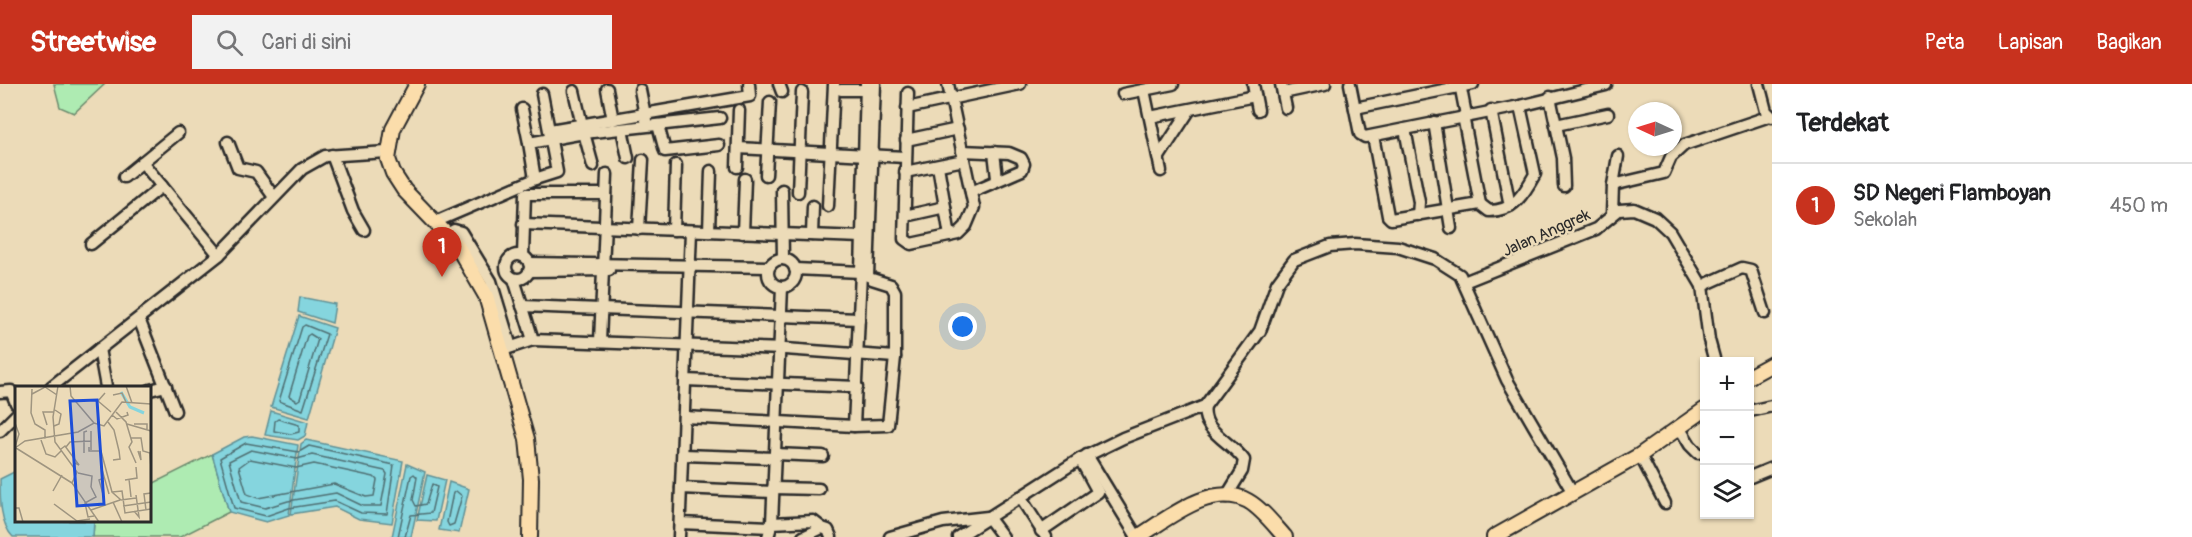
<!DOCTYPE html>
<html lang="id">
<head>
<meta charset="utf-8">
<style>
  body { margin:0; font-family:Pangolin,sans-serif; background:#f2f2f2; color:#202124 }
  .controls { position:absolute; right:18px; bottom:18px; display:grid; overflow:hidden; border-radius:0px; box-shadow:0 2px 4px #0004 }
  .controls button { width:54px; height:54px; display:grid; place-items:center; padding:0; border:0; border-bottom:2px solid #e0e0e0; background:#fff; color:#202124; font:30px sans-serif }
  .compass { position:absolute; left:1628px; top:18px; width:54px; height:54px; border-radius:50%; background:#fff; box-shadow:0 2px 4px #0004; rotate:274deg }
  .you { position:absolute; left:963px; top:243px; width:21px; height:21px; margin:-15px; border:4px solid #fff; border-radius:50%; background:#1a73e8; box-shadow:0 0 0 9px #1a73e833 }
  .badge { display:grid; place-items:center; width:39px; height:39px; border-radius:50%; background:#c8321e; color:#fff; font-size:20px; font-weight:700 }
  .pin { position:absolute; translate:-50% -50px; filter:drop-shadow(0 2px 3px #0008) }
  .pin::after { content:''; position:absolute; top:32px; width:21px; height:18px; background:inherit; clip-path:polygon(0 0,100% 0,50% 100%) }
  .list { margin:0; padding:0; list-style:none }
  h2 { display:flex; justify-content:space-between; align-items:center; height:78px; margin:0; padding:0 24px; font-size:26px }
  h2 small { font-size:20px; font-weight:400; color:#757577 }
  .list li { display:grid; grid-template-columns:39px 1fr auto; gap:18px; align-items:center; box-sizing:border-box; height:84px; padding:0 24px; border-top:2px solid #e0e0e0 }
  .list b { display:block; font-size:22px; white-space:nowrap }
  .list p { margin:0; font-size:20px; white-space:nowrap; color:#757577 }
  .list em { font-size:20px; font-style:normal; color:#757577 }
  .icon { flex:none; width:33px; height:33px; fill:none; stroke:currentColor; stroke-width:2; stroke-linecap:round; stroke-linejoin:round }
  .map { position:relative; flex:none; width:1772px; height:453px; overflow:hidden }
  header { display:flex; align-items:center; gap:36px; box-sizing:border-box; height:84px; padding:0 30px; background:#c8321e; color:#fff }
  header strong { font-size:28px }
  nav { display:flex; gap:33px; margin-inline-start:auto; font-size:21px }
  .search { width:420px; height:54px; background:#f2f2f2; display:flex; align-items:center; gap:15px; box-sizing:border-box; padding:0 21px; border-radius:0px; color:#757577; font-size:22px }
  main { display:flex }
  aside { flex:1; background:#fff }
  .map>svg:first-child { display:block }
</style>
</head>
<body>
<header>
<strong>Streetwise</strong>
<div class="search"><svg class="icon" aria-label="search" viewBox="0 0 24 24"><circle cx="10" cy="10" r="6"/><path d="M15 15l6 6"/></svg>Cari di sini</div>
<nav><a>Peta</a><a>Lapisan</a><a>Bagikan</a></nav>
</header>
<main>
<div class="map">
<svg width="1772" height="453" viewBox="0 0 1772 453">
  <rect width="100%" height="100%" fill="#ecdbb8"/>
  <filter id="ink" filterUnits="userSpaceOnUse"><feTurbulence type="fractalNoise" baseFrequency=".0167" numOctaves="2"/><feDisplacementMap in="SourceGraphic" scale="12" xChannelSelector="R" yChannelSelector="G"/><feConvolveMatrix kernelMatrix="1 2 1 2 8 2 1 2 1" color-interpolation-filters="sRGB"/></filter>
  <g filter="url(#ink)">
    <g fill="#aeebb2" stroke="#6c8b6e" stroke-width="1.5">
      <path d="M54,0h51l-31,29 -14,-6z"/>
      <path d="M212,370l17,58 -49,25h-87l1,-16 56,-1v-35z"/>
    </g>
    <g fill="#85d5de" stroke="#619196" stroke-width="1.5">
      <path d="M300,213l35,7 -3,19 -34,-11z"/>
      <path d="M299,232l36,12 -26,90 -38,-11z"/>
      <path d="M271,327l37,11 -3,14 -7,4 -33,-5z"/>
      <path d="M252,352l46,9 -9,70 -23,7 -37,-10 -17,-58 32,-17z"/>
      <path d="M306,356l97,21 -11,62 -33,-4 -24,-12 -44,7 10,-70z"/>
      <path d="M407,380l18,8 -14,65h-19z"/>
      <path d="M16,387v49l78,1 -1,16h-80c-13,-13 -13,-38 -13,-58z"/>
      <path d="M427,391l18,5 -9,41 -19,-1z"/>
      <path d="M449,398l20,7 -10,44 -20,-3z"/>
    </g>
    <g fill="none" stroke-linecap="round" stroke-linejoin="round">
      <g stroke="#4f6f73" stroke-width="1.5">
        <path d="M305,241l22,9 -24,76 -24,-9 23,-74z"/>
        <path d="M310,250l8,5 -18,60 -3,2 -8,-5 18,-60z"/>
        <path d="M278,335l21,6v7l-8,2 -17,-3 1,-10z"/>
        <path d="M246,359l53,9 10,-6 85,19 -7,49 -26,-1 -26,-12 -46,7 -23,8 -32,-8 -14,-50z"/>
        <path d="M251,366l46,9 15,-4 73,16 2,3 -6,32h-18l-27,-13 -48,8 -23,7 -24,-6 -12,-41z"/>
        <path d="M250,375l46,9 18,-4 60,13 3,3 -3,16 -8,1 -32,-13 -76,14 -11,-4 -8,-27z"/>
        <path d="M456,407l6,5 -8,28 -5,2 -2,-4 6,-29z"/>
        <path d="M398,453l13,-61 3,-2 3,3 -4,23 3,6 10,-2 6,-20 5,3 -6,26 -20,2 -6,22"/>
      </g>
      <g stroke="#2b2b2b" stroke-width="15">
        <g id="minor">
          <path d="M779,0l3,8"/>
          <path d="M1253,0l5,26"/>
          <path d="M1281,0l5,24"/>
          <path d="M1350,0l10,50 5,3 155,-31 86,-21"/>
          <path d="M1460,0l6,31"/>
          <path d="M1759,0l7,27 6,6"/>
          <path d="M607,5l6,31"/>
          <path d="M640,6l6,30"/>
          <path d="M841,6h25"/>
          <path d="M1144,6l17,81"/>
          <path d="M574,7l8,34"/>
          <path d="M908,9l-4,146 7,5 47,-10 8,-8 8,-19 -26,-123"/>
          <path d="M1283,9l42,-9"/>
          <path d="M1123,10l50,-10"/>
          <path d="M1550,13l13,61 1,28"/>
          <path d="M907,24l113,-24"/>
          <path d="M1355,24l118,-24"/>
          <path d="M522,25l7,34"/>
          <path d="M1491,26l19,96"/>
          <path d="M1463,32l17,88"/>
          <path d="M1150,33l105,-21"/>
          <path d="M1434,38l17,106"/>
          <path d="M658,41l7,26 54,-6"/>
          <path d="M1556,41l52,-11"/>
          <path d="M622,45l6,29"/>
          <path d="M1405,45l14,73 -1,13"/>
          <path d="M550,46l200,-34 -1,-12"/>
          <path d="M584,49l9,33"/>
          <path d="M1373,52l15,80 3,3 89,-15 9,7c25,0 35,-17 46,-37l-15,-68"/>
          <path d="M906,56l52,-11"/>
          <path d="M228,58l10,26 18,4 18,25"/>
          <path d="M738,64l167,9"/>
          <path d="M962,67l47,2 12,5 3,6 -2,6 -51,22"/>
          <path d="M994,68l3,26"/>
          <path d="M332,71l21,56 11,19"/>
          <path d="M1159,73l30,-46"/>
          <path d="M142,78l77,93"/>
          <path d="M938,82l12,70"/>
          <path d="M737,83l2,-57"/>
          <path d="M905,88l59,-12"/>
          <path d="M766,91l4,-73"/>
          <path d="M124,93l54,-44"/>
          <path d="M535,95l22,-7 -15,-78"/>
          <path d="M1613,101l51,-12 7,-16 13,-12 86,-29"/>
          <path d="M782,106l1,69"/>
          <path d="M798,108l4,-100"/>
          <path d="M828,122l6,-122"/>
          <path d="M1612,130l1,-29 5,-29"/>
          <path d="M905,132l40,-9"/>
          <path d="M435,138l100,-43 -6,-36 55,-10 136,-15"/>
          <path d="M523,140l339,13"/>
          <path d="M639,145l4,-69"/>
          <path d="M674,146l2,-65"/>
          <path d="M709,147l2,-60"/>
          <path d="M743,149l2,-54"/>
          <path d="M447,150l7,-4 7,2 30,49 20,66"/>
          <path d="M812,151l1,-29"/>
          <path d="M91,160l71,-58"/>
          <circle cx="518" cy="183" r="12"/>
          <path d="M523,172l2,-62h81"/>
          <circle cx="782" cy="189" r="14"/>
          <path d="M529,179l240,4"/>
          <path d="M795,185l66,3 5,-188"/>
          <path d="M529,187l80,-1"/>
          <path d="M868,192l7,-192"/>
          <path d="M514,195l19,61 252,9 110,8"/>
          <path d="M1464,198l132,-53 23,-19 15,-1 21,9 15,14 32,54 7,54 6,22"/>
          <path d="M1702,202l40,-18 9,2 14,43"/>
          <path d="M522,222l337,13"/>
          <path d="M139,235l36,92"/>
          <path d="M600,258l7,-168"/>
          <path d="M99,265l7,38"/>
          <path d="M506,265l27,-9"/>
          <path d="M685,296l172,7"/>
          <path d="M51,303l168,-132 83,-86 23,-13 62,-4"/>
          <path d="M150,306l16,-4"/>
          <path d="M0,308l11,-1 5,12"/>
          <path d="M1750,327l22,-5"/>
          <path d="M684,333l170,9 34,-1 7,-68v-65l-4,-7 -19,-6"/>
          <path d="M854,342l7,-154 7,1"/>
          <path d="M1679,343l11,18 8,8"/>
          <path d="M0,347l16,-16"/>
          <path d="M775,370l48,2"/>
          <path d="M683,371l91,3"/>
          <path d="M1087,371l50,82"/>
          <path d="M1640,371l25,48"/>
          <path d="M1080,375l43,-21 82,-32"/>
          <path d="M1750,393l22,-9"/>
          <path d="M681,404l92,4"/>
          <path d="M773,404l46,1"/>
          <path d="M1020,413l26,40"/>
          <path d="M1226,413l16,-26 2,-11c-12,-18 -44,-29 -39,-54l55,-75 17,-48 17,-23 36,-14 25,-2 43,3 37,12 25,16 47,105 65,111"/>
          <path d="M680,439l90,4"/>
          <path d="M772,439l41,-2 9,7"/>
          <path d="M679,453l12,-306"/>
          <path d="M768,453l4,-14 10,-236"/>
          <path d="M803,453l19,-9 6,2 3,7"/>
          <path d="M890,453l53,-15 45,-5 15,20"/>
          <path d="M958,453l122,-78 18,33 -57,39"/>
        </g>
      </g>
      <g stroke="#2b2b2b" stroke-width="18">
        <g id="major">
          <path d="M417,0l-24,45 -5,30 5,14 11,17 52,54 30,52 41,143 4,40 -1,58"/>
          <path d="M1750,292l22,-12"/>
          <path d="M1138,453c29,-18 74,-56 110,-36 14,8 26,24 37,36"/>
          <path d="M1494,453l146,-82 64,-45"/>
        </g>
      </g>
      <use href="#minor" stroke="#ecdbb8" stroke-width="10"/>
      <use href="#major" stroke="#fbddab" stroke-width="14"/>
    </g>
  </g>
  <g text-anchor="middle" stroke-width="5" stroke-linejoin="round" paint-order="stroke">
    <g font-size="16" fill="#2b2b2b" stroke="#ecdbb8">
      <text transform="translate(1546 148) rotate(-24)" y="6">Jalan Anggrek</text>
    </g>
  </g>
  <g transform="translate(15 302)">
    <rect width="136" height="136" fill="#ecdbb8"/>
    <path fill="none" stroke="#85d5de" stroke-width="3" d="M106,6l9,15 14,6"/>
    <path fill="none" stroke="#9f9580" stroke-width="1.5" d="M43,0l-5,31 2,25 22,30 -5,11 27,39M55,0l1,10 23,27M111,0l6,17M17,3l-1,24 4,11 10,6v9M90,7l-7,8 13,11M17,8l13,-7 12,8M98,9l9,-2 4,9M101,26l10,10 6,20 -3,5 7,16M97,29l5,4 11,-4 -1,-3M93,36l6,8 5,21 1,8 -7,1M0,37l4,11 -4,13M112,38l24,7M119,38h13v6M32,39l-4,-13h11M39,40l5,-2 2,-10 -6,-4M76,45v19M116,52h10l2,13 7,2 1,16M26,54l5,14 9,3 6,-6M51,61l4,-5 21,-1M74,61v4h12l11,41 9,8 15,-2M0,62l10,-7 53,-9 16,-9 10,3 18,-24 29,2M1,62l56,35M46,63l4,-3 14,19 -4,-2M123,65l3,9 -1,-9M69,67v-21l3,-1M86,80l8,28M63,87l14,3 -1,11M114,93l2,18M110,94l12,-2 -1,-11M76,101l5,10 -11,6 3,14 6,-1M38,105l9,-16M97,106l10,-1 3,22 26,-4M88,108l-4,-14 5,-2M98,116l9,20M39,118l23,17 13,-2M108,120l28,-4M0,122h4l4,14M76,124l29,-10M131,124l-2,-16 7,-1M119,125l5,6 -3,-22"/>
    <path fill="#1d4ed8" fill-opacity="0.15" stroke="#1d4ed8" stroke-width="3" d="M82,14l7,104 -27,2 -7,-105z"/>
    <rect width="136" height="136" fill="none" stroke="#2b2b2b" stroke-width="3"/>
  </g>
</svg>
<div class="controls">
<button>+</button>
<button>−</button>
<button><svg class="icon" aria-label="layers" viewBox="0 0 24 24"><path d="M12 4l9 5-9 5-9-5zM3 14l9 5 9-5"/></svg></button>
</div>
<svg class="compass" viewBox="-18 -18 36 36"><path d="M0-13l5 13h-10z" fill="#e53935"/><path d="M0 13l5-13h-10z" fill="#757577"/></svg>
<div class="you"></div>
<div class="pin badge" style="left:442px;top:193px">1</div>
</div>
<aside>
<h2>Terdekat<small></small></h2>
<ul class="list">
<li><span class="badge">1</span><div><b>SD Negeri Flamboyan</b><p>Sekolah</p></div><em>450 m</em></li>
</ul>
</aside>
</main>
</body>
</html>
